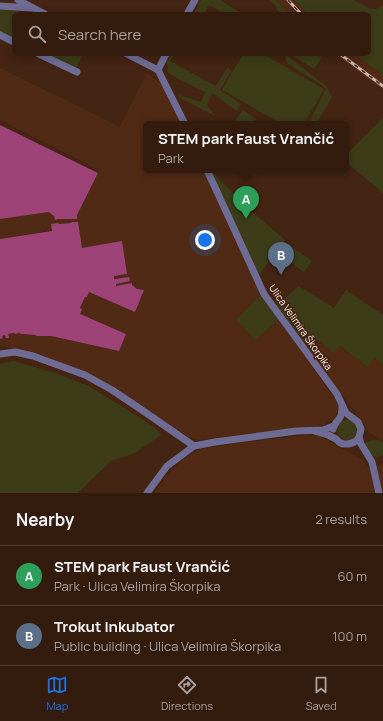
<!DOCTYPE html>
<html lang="en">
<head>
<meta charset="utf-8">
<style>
  body { margin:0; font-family:Manrope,sans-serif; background:#3e281c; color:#f1f3f6 }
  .you { position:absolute; left:205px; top:240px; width:14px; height:14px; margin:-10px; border:3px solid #fff; border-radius:50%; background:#1a73e8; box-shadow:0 0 0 6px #1a73e833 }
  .badge { display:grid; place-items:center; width:26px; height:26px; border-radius:50%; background:#1a73e8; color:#fff; font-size:13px; font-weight:700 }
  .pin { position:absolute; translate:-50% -33px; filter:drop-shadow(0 1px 2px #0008) }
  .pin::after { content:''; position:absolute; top:21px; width:14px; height:12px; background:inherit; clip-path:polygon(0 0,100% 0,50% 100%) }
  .popup { position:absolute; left:143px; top:121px; width:206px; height:52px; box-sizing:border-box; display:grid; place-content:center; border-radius:6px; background:#331b0e; filter:drop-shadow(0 1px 3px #0005); font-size:13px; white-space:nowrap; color:#a9a19e }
  .popup b { font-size:15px; color:#f1f3f6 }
  .popup::after { content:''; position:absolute; left:50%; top:100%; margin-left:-8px; border:8px solid transparent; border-top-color:#331b0e }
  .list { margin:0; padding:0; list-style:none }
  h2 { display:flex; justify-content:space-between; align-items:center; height:52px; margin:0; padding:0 16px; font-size:17px }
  h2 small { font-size:13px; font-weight:400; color:#a9a19e }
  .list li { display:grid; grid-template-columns:26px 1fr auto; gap:12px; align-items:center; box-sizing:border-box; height:60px; padding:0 16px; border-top:1px solid #4e392e }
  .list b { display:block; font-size:15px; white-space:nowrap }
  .list p { margin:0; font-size:13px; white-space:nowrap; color:#a9a19e }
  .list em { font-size:13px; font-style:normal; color:#a9a19e }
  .icon { flex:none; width:22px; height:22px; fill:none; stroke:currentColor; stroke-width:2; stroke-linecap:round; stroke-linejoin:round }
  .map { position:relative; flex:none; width:383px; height:493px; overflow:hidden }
  .search { position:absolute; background:#331b0e; box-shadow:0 2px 10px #0003; left:12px; right:12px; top:12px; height:44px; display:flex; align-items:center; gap:10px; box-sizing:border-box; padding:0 14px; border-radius:6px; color:#a9a19e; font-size:15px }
  .sheet { height:172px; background:#331b0e }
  nav { display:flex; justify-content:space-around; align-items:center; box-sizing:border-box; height:56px; border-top:1px solid #4e392e; background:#331b0e; font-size:11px; color:#a9a19e }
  nav a { display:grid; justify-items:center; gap:2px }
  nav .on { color:#1a73e8 }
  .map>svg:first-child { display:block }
</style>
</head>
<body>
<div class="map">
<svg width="383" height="493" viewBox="0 0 383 493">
  <rect width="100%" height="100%" fill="#442413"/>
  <g fill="#512a16">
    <path d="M276,0h18l14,14h-18z"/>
    <path d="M335,54h19l29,21v16z"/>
    <path d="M0,68l120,59 27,-54 18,14 17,37h-36v46h58l57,125 -25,24h43l57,82 3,7 -5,11 -10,6 -124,15 -10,-2 -82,-53 -56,-25 -52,-15v-6l3,-1 -1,-2 3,-1 1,3h2v-4l7,-1v1h2v-1h3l1,1 15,1 5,1h10l68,15 7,-17 -46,-20v-5l5,-12 4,-5 55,-2 -7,-1 -5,-4v-2l-16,3 -1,-2 14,-3v-4l-15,2v-3l-32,-28 -11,-25 -12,2 -8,-1 1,6 -52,9v-20l50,-7v1l8,7 1,-1 12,-1 6,-3 22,-45 -99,-50z"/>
    <path d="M309,334l25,19 5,-7 29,21 7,-9 8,6v77l-14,-9 -15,-22 -53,-69z"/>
    <path d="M306,435l15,2 42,23 6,8 8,-1 6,-4v30h-229l12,-17 15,-15 11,-8 10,-4 22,-4z"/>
  </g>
  <g fill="#3d3c18">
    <path d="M201,0h19l22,14h-16l-17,-9 -5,9h-10z"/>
    <path d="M269,0h7l14,14h-11l-4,-9z"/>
    <path d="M294,0h60l15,8 7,1 7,-4v70l-29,-21h15v-40h-61z"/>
    <path d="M0,9h16l6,5h-8v26l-14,-7z"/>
    <path d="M43,54h40l-8,16z"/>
    <path d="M171,54h3l-4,7 46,25 12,-19 3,4 -11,19 21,14 -4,7 -25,-18 -5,12 8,11 -37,-19 1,-2 22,7 4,-10 -30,-15 -7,-4 -1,-12z"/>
    <path d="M243,54h20l61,35 -20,35h-22l-60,-34z"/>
    <path d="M285,54l41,32 6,11 -16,27h-8l18,-35 -3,-3 -36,-23z"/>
    <path d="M290,54h27l5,3 -8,12z"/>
    <path d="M243,110l13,9 -3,5h-16l-3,-2z"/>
    <path d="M383,118v75l-37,-31v-7z"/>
    <path d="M210,170l38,38 37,32 -27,36z"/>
    <path d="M286,243l26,18 -8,11 -26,-18z"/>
    <path d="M299,286l35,22 12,-18 37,25v49l-8,-6 -7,9 -28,-21 -6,7 -25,-19 -8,7 -24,-36z"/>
    <path d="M261,295l18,24 -24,21 -19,-21z"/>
    <path d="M14,361l41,12 34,13 64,40 8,9 -26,18 -24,8 -33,32h-78v-129z"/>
    <circle cx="347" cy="430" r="10"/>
    <path d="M371,440h7l5,3v12l-6,2 -5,-1 -9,-12z"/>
  </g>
  <g fill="#9d4378">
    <path d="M0,125l98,48 -21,42v4h-18l-4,1 -1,-4 -4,-3 -1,-1 -49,7z"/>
    <path d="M72,222h6l4,26 40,-7 5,33 -13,2v3l15,-2 1,4 -14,3v2l16,-3v2l5,4 7,1 -9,22 -46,-20 -2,5h-2l-5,11 2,1 -2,5 46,20 -7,17 -68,-15h-15v-1l-15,-1 -1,-1 -5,1 -1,-1 -6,1 1,4h-3l-1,-3 -3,1 1,2 -3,1v-100l52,-8 -1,-7 7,-1 1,1 12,-1z"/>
  </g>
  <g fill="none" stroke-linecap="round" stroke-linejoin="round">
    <g stroke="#6e6c94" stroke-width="7">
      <path d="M18,0l27,14"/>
      <path d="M0,6l32,2"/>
      <path d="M187,14l8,-14"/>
      <path d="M0,35l14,7"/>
      <path d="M39,54l38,18"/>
      <path d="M127,54l31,16"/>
      <path d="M158,70l27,54"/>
      <path d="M158,70l8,-16"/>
      <path d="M207,170l57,124 73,100 9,19 12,9 3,7 -2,8 -3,4 -4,2 -4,1h-5l-4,-2 -3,-3 -8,-4 -14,-4"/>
      <path d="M0,354l15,-2 18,4 52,19 27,15 24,16 58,40"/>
      <path d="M333,429c1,-5 3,-6 6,-10 3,-3 3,-9 3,-13"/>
      <path d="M359,437l2,7 11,18 7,31"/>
      <path d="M147,493l20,-27 27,-20 21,-4 81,-11 27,-1 11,-4"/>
    </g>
    <g stroke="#cdb7ac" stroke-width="3">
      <g id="rail">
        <path d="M288,0l13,14"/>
        <path d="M340,54l43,32"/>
      </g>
    </g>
    <use href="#rail" stroke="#442413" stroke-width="1.5" stroke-dasharray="4.5" stroke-linecap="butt"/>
  </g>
  <g text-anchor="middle" stroke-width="3" stroke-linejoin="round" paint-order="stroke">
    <g font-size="10" fill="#ffede5" stroke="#442413">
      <text transform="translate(301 327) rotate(55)" y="4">Ulica Velimira Škorpika</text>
    </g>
  </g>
</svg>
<div class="you"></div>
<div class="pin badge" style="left:246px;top:219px;background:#2e9e5b">A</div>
<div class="popup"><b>STEM park Faust Vrančić</b>Park</div>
<div class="pin badge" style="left:281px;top:275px;background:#5c6f8a">B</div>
<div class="search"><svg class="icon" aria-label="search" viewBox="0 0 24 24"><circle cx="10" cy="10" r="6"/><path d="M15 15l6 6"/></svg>Search here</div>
</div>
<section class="sheet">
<h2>Nearby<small>2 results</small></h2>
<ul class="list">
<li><span class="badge" style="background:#2e9e5b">A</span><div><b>STEM park Faust Vrančić</b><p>Park · Ulica Velimira Škorpika</p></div><em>60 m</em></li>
<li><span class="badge" style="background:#5c6f8a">B</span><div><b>Trokut Inkubator</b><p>Public building · Ulica Velimira Škorpika</p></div><em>100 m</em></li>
</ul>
</section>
<nav>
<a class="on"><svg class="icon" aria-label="map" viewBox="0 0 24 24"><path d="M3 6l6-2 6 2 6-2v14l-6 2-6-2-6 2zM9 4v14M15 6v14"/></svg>Map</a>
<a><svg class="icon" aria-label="directions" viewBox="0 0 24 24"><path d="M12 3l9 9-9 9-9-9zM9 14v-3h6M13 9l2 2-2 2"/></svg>Directions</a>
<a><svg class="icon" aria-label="saved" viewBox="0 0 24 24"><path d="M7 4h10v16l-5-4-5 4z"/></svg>Saved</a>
</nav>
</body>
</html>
